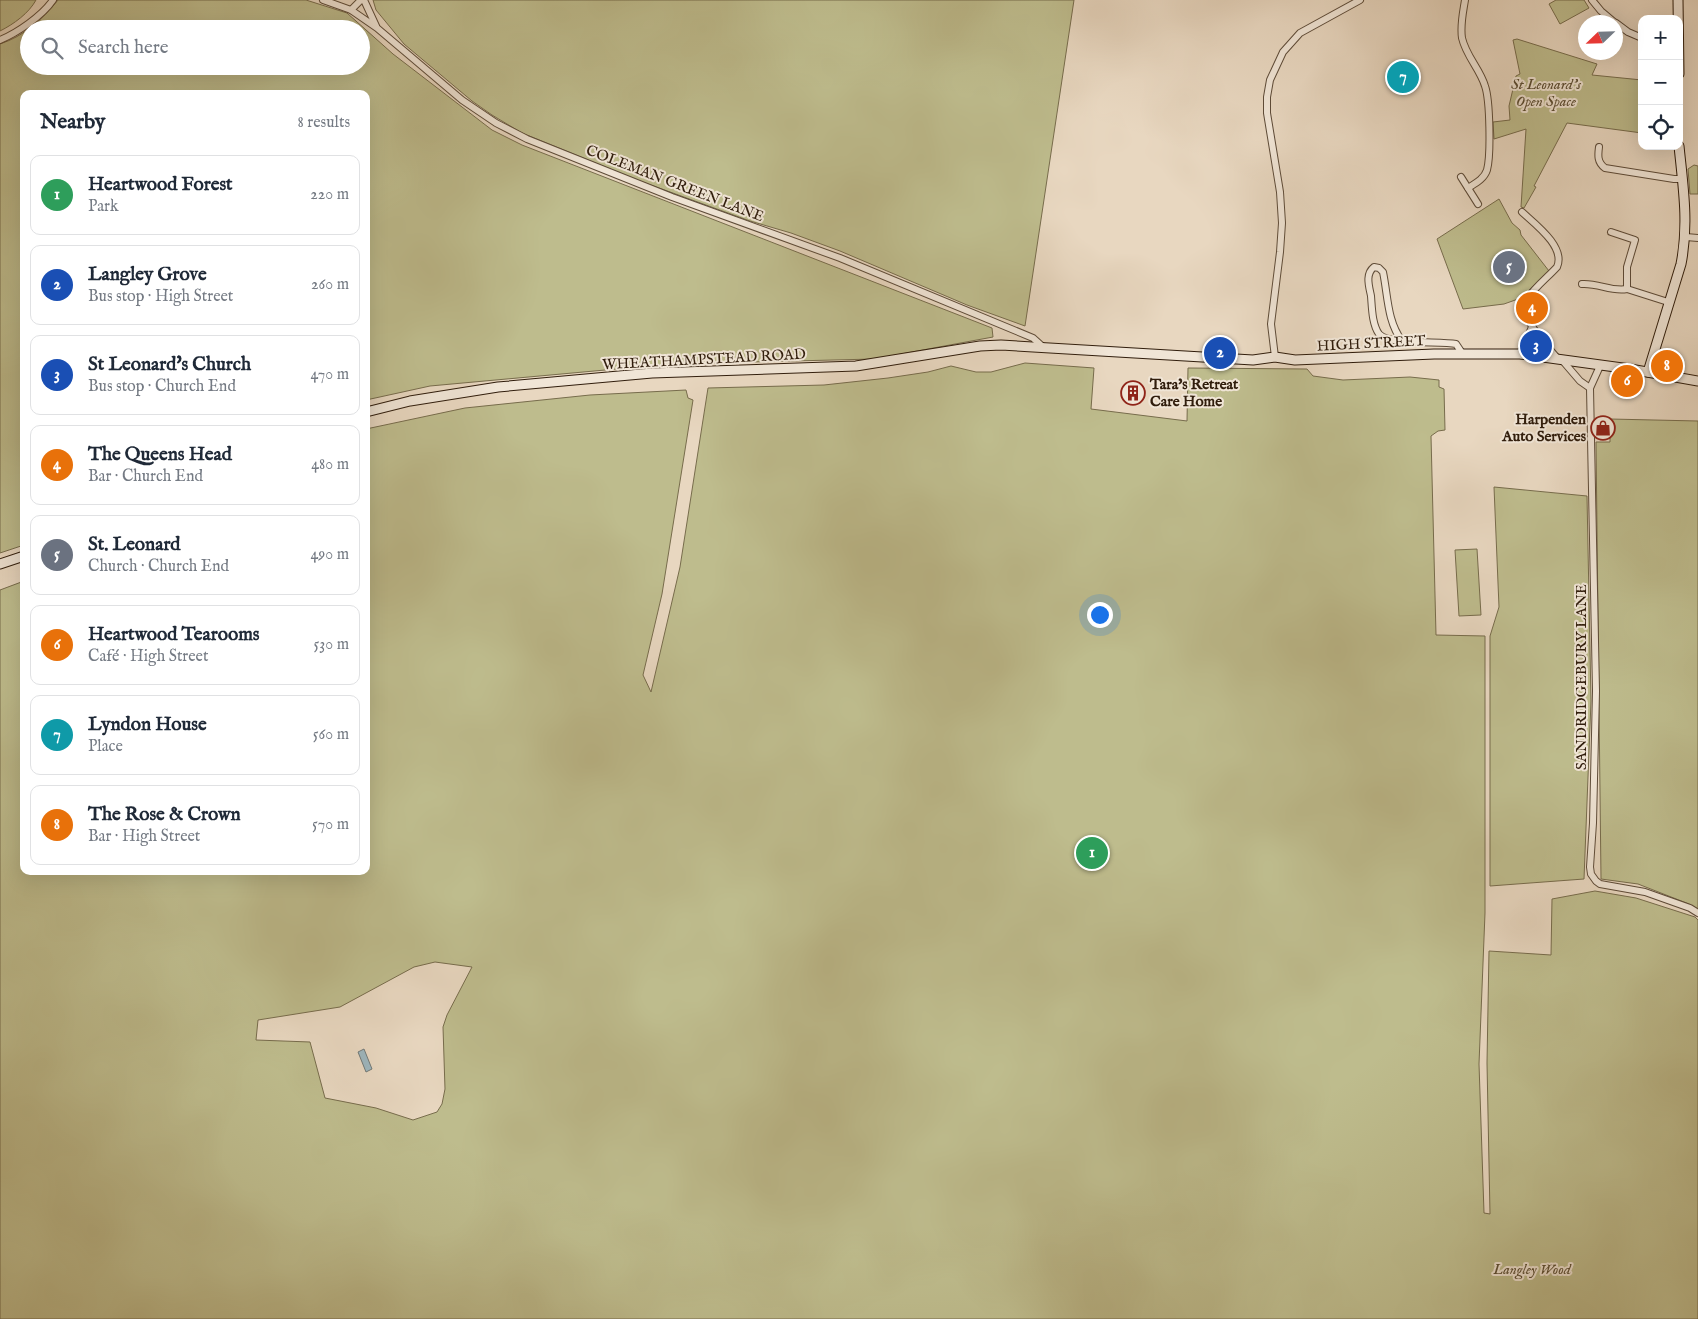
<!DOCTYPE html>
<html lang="en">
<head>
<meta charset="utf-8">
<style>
  body { margin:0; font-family:"IM FELL English",serif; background:#f6f6f7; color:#1f2937 }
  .controls { position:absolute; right:15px; top:15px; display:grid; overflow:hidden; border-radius:10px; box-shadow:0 5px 20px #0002 }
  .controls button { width:45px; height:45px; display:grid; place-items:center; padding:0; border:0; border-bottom:1px solid #e0e1e3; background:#fff; color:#1f2937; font:25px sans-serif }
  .compass { position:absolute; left:1578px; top:15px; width:45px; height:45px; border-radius:50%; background:#fff; box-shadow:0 5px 20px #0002; rotate:247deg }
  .you { position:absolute; left:1099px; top:614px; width:18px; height:18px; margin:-12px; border:4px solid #fff; border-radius:50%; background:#1a73e8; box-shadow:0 0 0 8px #1a73e833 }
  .badge { display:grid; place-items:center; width:32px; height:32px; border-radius:50%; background:#8f2418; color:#fff; font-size:16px; font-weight:700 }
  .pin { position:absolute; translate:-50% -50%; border:2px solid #fff; box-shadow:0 1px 5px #0006 }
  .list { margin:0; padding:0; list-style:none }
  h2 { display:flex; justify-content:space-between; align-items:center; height:65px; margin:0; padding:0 20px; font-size:21px }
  h2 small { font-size:16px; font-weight:400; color:#747a83 }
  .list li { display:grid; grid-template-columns:32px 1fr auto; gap:15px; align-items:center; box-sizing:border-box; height:80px; margin:0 10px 10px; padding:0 10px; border:1px solid #e0e1e3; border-radius:10px }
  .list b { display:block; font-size:19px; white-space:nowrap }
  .list p { margin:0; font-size:16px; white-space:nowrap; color:#747a83 }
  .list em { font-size:16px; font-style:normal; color:#747a83 }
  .icon { flex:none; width:28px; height:28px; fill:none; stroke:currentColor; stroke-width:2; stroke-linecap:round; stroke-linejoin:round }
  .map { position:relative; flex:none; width:1698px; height:1319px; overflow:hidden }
  .search { position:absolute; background:#fff; box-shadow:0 5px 20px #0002; left:20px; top:20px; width:350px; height:55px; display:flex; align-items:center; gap:12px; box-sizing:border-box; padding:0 18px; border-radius:28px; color:#747a83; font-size:19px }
  .panel { position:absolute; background:#fff; box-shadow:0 5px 20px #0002; left:20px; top:90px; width:350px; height:785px; border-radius:10px }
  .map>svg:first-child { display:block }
</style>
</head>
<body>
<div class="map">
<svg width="1698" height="1319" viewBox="0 0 1698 1319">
  <rect width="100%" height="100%" fill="#e8d7c0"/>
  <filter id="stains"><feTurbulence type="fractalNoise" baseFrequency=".004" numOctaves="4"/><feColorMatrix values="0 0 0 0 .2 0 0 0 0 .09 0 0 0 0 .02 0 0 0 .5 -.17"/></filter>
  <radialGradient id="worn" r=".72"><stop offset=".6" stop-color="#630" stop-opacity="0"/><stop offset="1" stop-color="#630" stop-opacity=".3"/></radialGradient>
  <g fill="#bebc8d" stroke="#776c4c" fill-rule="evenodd">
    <path d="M0,0h36c-7,13 -22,24 -36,31z"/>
    <path d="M58,0h248l41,13 46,41 99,76 30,15 470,183 1,9 -119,22 -203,5 -241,22 -64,14v-306h-342v451l-24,8v-509c24,-8 42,-24 58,-44zM29,29h332v37h-332z"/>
    <path d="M373,0h701l-49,326 -58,-21 -127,-54 -49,-18 -41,-12 -113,-41 -115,-47 -30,-18 -20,-14 -68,-57 -28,-34z"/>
    <path d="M1556,0h28l5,8 -29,16 -11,-20z"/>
    <path d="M1517,39l80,25 -5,11 50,5v53l-75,-10 -33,63 2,1 -12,21 -3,-1 5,-78 -32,10 -1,-17 17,-2 -1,-14 7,-30 4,-2 -7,-34z"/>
    <path d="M1694,165l4,1v28h-8l-2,-25z"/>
    <path d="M1499,199l13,24 8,7 1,5 28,36 -28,27 -17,6 -41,5 -26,-70z"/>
    <path d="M1025,363l69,5 -3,41 96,12 1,-53 119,1 6,7 30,4 67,-3 29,3v7l5,2 1,41 -7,1 -7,5 5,199 49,1v277l-6,151 5,149 6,1 -3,-151 2,-112 62,4 1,-56 43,-8 41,7 59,19 3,3v399h-1698v-729l24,-9v290h342v-442l99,-21 125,-13 96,-5 2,8 5,2 -31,194 -19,81 8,17 29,-125 28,-179 116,-3 64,-7 40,-6 23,-6 25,6h15zM435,962l37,5 -25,48 -4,12 2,62 -3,15 -5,8 -24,8 -37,-12 -51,-10 -15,-56 -54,-2 2,-20 82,-13 74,-40z"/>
    <path d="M1610,419l88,2v488l-9,-5 -51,-20 -37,-5 -5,-437h14z"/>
    <path d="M1494,487l93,9 4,205 -7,178 -94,7v-250l9,-29z"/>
    <path d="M1477,549l4,66 -22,1 -4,-66z"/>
  </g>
  <path fill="#9db6be" stroke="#717977" d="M364,1049l8,20 -6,3 -8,-20z"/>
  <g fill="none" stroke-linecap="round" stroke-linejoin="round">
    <g stroke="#5e4c39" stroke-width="8">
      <g id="street">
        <path d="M323,0l28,10 26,18 85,72 34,23 31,16 145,58 168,61 193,80 10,9"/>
        <path d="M364,0l12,26"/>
        <path d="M1465,0c-2,13 -5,25 -3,38 4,18 18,31 23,48 5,14 6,69 2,84 -3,9 -11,13 -19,18"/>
        <path d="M1592,0l9,11 13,11"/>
        <path d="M351,10l10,-10"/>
        <path d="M1616,23l12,9 14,6"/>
        <path d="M0,40c17,-7 42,-24 53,-40"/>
        <path d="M1599,147c-1,8 -2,15 6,21l69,11h9"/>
        <path d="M1461,177l17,27"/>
        <path d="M1522,212c13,12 44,35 35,55 -9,10 -22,20 -30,32 -10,17 21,48 31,60"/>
        <path d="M1611,232l24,8 -8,27v22l41,13"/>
        <path d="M1686,237l12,1"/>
        <path d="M1582,284c17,-1 29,8 45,5"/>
        <path d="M1402,341c-15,-20 -14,-45 -19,-69l-4,-4 -5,-1c-9,7 -5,19 -3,29 1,12 1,28 8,38 9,11 61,7 77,10l6,9"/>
        <path d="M1520,354l12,-27"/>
        <path d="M1275,357l-4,-33 9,-72 2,-29 -2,-31 -13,-79v-16l3,-17 13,-28 17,-19 60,-33"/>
        <path d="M1562,360l18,21 10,7"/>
        <path d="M1600,366l-10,22 6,303 -3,132 -3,44 1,7 5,7 4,3 45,8 45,16 8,5"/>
      </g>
    </g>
    <g stroke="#301d0c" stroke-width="11">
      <g id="secondary">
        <path d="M1678,0l1,74"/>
        <path d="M1648,372l33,-108c8,-40 2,-78 -2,-118"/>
        <path d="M366,412l44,-11 88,-14 154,-14 204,-7 124,-20 21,-1 252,15 22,-3 20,3 139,-6h86l110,15 68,12"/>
        <path d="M0,564l24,-8"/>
      </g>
    </g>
    <use href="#street" stroke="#f0e5d6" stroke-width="6"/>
    <use href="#secondary" stroke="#f0e5d6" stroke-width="9"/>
  </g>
  <defs>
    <g id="building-ring" transform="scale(1.25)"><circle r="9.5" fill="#f0e5d6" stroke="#8f2418" stroke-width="1.5"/><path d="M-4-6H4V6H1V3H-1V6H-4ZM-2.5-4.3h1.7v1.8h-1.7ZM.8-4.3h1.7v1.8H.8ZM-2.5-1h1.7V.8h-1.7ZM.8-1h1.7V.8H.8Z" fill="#8f2418"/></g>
    <g id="shop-ring" transform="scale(1.25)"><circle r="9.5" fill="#f0e5d6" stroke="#8f2418" stroke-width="1.5"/><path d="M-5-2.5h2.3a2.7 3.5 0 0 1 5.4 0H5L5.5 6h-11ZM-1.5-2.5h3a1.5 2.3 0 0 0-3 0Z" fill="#8f2418"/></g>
  </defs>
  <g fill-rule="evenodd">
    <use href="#building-ring" x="1133" y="393"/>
    <use href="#shop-ring" x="1603" y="428"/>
  </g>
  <g text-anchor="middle" stroke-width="4" stroke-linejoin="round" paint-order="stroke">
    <g font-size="15" font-style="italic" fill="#5b4d33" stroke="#f0e5d6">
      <text x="1546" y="89">St Leonard's<tspan x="1546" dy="17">Open Space</tspan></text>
      <text x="1532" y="1274">Langley Wood</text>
    </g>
    <g font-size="15" fill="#301d0c" stroke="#f0e5d6">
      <text transform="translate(675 183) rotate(21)" y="5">COLEMAN GREEN LANE</text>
      <text transform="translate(1371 343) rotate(-3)" y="5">HIGH STREET</text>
      <text transform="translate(704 359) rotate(-3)" y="5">WHEATHAMPSTEAD ROAD</text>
      <text transform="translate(1581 677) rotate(-90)" y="5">SANDRIDGEBURY LANE</text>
    </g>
    <g font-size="15" font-weight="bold" fill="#301d0c" stroke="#f0e5d6" text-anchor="start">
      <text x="1150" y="389">Tara's Retreat<tspan x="1150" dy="17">Care Home</tspan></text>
      <text x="1586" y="424" text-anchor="end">Harpenden<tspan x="1586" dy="17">Auto Services</tspan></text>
    </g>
  </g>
  <rect width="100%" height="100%" filter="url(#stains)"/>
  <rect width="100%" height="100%" fill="url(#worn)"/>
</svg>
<div class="controls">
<button>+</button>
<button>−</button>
<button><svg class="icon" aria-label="locate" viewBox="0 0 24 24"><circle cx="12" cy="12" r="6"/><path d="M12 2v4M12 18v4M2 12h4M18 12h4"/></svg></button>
</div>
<svg class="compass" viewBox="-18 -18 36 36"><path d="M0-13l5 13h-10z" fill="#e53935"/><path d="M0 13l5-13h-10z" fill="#747a83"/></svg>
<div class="you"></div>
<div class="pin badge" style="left:1092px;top:853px;background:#2e9e5b">1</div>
<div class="pin badge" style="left:1220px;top:353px;background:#1a4fb4">2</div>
<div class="pin badge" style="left:1536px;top:346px;background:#1a4fb4">3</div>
<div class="pin badge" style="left:1532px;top:308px;background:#e8710a">4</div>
<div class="pin badge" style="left:1509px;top:267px;background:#6b7280">5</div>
<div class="pin badge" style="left:1627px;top:381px;background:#e8710a">6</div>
<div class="pin badge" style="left:1403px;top:77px;background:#0f9aa8">7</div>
<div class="pin badge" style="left:1667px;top:366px;background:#e8710a">8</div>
<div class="search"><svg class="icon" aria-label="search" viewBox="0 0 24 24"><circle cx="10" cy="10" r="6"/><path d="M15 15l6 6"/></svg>Search here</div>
<section class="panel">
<h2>Nearby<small>8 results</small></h2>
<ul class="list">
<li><span class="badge" style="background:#2e9e5b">1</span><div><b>Heartwood Forest</b><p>Park</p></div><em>220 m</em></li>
<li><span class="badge" style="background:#1a4fb4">2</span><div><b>Langley Grove</b><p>Bus stop · High Street</p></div><em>260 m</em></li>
<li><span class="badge" style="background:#1a4fb4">3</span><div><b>St Leonard's Church</b><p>Bus stop · Church End</p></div><em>470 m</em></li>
<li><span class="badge" style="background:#e8710a">4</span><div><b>The Queens Head</b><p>Bar · Church End</p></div><em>480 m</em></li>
<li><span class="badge" style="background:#6b7280">5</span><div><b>St. Leonard</b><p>Church · Church End</p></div><em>490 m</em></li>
<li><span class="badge" style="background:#e8710a">6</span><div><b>Heartwood Tearooms</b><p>Café · High Street</p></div><em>530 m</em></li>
<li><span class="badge" style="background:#0f9aa8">7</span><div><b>Lyndon House</b><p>Place</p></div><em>560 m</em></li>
<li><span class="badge" style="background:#e8710a">8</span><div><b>The Rose &amp; Crown</b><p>Bar · High Street</p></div><em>570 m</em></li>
</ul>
</section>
</div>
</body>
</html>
